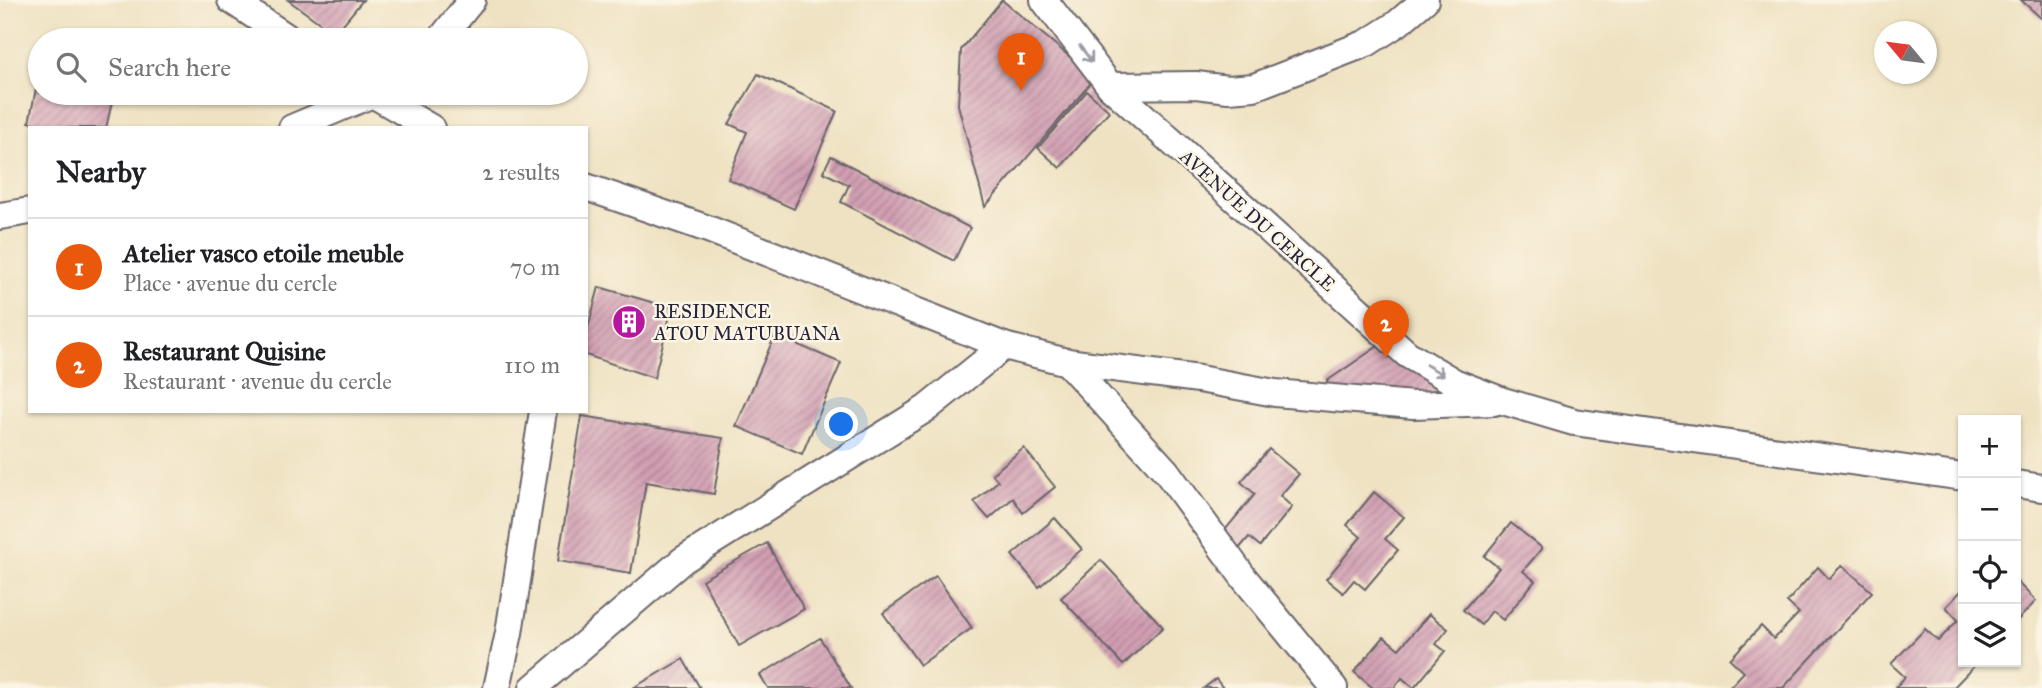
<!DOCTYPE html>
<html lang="en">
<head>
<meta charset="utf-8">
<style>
  body { margin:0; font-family:"IM FELL Great Primer",serif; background:#f2f2f2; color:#202124 }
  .controls { position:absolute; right:21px; bottom:21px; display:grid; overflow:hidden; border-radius:0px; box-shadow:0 2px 5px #0004 }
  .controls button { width:63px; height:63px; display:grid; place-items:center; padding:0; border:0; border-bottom:2px solid #e0e0e0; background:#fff; color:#202124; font:35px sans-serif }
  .compass { position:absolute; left:1874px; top:21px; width:63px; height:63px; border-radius:50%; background:#fff; box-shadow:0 2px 5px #0004; rotate:299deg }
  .you { position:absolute; left:842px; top:425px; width:24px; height:24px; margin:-18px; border:5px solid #fff; border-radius:50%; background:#1a73e8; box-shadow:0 0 0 10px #1a73e833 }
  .badge { display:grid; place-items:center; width:46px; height:46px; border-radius:50%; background:#ea580c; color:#fff; font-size:23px; font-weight:700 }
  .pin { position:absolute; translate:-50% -58px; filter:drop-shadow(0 2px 4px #0008) }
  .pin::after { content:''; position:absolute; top:37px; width:24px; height:21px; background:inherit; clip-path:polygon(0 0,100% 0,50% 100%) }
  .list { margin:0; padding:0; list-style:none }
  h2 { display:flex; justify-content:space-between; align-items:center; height:91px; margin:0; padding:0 28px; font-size:30px }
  h2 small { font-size:23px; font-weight:400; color:#757577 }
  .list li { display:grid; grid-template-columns:46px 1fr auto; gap:21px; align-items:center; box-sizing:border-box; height:98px; padding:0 28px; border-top:2px solid #e0e0e0 }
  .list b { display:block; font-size:26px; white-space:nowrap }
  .list p { margin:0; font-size:23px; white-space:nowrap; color:#757577 }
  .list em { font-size:23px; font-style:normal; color:#757577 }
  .icon { flex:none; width:38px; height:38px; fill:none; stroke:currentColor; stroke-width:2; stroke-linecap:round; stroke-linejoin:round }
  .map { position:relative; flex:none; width:2042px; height:688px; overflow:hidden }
  .search { position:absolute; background:#fff; box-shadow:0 2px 5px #0004; left:28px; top:28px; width:560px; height:77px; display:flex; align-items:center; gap:18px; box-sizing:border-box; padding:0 24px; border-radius:38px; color:#757577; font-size:26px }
  .panel { position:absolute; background:#fff; box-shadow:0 2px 5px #0004; left:28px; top:126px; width:560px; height:287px; border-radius:0px }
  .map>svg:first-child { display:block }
</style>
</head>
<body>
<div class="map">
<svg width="2042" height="688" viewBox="0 0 2042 688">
  <defs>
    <pattern id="building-hatch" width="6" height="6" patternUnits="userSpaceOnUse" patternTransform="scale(1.75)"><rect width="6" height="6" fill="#d29fb3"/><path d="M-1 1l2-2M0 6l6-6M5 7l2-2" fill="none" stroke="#aa8193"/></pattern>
  </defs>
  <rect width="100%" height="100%" fill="#fcf5e5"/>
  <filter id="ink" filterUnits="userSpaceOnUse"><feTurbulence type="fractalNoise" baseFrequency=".0143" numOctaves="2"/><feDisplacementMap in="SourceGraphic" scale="14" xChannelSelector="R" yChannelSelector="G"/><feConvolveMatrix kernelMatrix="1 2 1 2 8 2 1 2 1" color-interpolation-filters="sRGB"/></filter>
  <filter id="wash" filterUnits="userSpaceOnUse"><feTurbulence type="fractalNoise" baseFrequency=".00686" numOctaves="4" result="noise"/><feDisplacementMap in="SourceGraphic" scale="28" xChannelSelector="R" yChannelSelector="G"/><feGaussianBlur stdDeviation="1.57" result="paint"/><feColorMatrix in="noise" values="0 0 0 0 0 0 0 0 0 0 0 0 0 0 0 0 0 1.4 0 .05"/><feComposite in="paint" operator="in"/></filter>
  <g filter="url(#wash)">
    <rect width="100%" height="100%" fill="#efe2c2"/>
    <g id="blocks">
      <g fill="url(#building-hatch)">
        <path d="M288,0h75l-28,34z"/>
        <path d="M1002,0l93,78 -110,129 -27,-102 3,-55z"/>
        <path d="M2021,0h21v19z"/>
        <path d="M49,34l20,5v1h-22z"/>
        <path d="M758,74l79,37 -43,98 -66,-30 19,-47 -18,-8z"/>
        <path d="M39,75l1,18h74l-8,35h-56l-21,-6z"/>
        <path d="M1087,91l22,20 -49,57 -22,-20z"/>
        <path d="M831,156l139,72 -16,33 -113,-59 8,-17 -26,-13z"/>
        <path d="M599,287l73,21 -18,70 -68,-23v-20z"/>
        <path d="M775,335l66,28 -39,91 -66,-28z"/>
        <path d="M1387,340l51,37 6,19 -114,-4 -3,-11z"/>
        <path d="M582,416l141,22 -9,56 -68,-12 -15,91 -73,-12z"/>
        <path d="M1024,448l31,39 -32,26 -10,-15 -24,21 -15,-17 24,-21 -6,-7z"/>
        <path d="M1269,449l30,25 -19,22 12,11 -32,39 -11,-9 -11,13 -18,-14 35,-42 -14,-12z"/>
        <path d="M1374,492l30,25 -19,22 13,11 -33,39 -11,-9 -11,13 -17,-14 35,-42 -14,-12z"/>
        <path d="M1055,518l27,31 -43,38 -27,-32z"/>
        <path d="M1511,523l31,25 -19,23 12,10 -32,39 -11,-9 -11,14 -18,-15 36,-42 -15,-12z"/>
        <path d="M767,543l37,66 -65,37 -37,-66z"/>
        <path d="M1101,560l62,67 -40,38 -62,-67z"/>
        <path d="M1842,565l30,27 -89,96h-54l15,-16 -14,-13 31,-33 13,13 25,-26 -12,-11 31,-35 11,12z"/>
        <path d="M936,576l36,52 -52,37 -37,-52z"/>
        <path d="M2016,581l20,20 -20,21z"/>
        <path d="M1963,589v73h15l-25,26h-58l10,-11 -14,-13 34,-35 13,12 20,-21 -12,-13z"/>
        <path d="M1429,614l19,15 -12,15 9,7 -31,37 -12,-10 -8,10h-21l-19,-16 30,-35 15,12z"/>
        <path d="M820,638l31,50h-83l-8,-13z"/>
        <path d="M683,659l17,29h-67z"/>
        <path d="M1216,679l7,9h-19z"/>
      </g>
    </g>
  </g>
  <g filter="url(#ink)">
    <use href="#blocks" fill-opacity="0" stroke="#6a656a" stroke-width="2"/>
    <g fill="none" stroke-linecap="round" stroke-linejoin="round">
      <g stroke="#6a656a" stroke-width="30">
        <g id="street">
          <path d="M231,0l60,40"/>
          <path d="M1044,0l66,86 297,268 47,28 49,19 71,21 389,55"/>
          <path d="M440,40l32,-40"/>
          <path d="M1110,86l86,-1 32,4 26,-2 113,-44 31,-20 27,-23"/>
          <path d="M371,93l60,35"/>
          <path d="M292,128l83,-35"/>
          <path d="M586,187l122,42 296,117 63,16 132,17 76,14 138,12 81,-3"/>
          <path d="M0,216l30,-5"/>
          <path d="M1067,362l99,109 78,107 90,110"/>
          <path d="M2016,484l26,4"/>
          <path d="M497,688l12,-55 34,-222"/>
          <path d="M533,688l150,-128 244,-152 77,-62"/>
        </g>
      </g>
      <use href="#street" stroke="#fff" stroke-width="26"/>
    </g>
    <defs><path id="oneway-shaft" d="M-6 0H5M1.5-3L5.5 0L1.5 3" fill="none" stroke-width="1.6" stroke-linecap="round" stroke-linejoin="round" transform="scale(1.75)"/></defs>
    <g stroke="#9c9ca7">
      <use href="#oneway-shaft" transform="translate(1086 54) rotate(53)"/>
      <use href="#oneway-shaft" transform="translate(1435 370) rotate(30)"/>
    </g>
  </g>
  <defs>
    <g id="building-disc" transform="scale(1.75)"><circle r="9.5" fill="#b5179e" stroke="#fcf5e5"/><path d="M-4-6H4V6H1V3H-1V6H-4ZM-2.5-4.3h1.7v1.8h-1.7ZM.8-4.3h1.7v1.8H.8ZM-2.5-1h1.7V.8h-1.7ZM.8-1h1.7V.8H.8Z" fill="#fff"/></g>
  </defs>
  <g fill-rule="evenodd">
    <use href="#building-disc" x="629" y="322"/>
  </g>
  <g text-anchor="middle" stroke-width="5" stroke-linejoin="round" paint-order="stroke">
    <g font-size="19" fill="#22223b" stroke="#fcf5e5">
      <text transform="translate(1258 220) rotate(42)" y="7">AVENUE DU CERCLE</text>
    </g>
    <g font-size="19" fill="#22223b" stroke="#fcf5e5" text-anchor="start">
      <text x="654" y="318">RESIDENCE<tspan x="654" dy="22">ATOU MATUBUANA</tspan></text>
    </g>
  </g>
</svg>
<div class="controls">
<button>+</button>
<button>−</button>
<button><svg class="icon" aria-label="locate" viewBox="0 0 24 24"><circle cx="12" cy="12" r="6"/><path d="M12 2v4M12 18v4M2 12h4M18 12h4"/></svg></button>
<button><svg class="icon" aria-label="layers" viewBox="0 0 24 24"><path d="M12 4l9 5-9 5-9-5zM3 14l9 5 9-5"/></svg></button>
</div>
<svg class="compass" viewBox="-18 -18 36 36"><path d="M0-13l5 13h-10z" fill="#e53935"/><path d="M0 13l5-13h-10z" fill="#757577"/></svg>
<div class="you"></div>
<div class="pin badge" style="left:1021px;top:91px">1</div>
<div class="pin badge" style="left:1386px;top:358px">2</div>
<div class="search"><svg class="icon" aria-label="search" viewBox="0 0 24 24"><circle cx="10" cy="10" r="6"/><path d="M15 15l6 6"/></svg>Search here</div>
<section class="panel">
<h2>Nearby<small>2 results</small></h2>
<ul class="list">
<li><span class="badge">1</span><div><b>Atelier vasco etoile meuble</b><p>Place · avenue du cercle</p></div><em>70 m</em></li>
<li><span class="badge">2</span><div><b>Restaurant Quisine</b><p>Restaurant · avenue du cercle</p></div><em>110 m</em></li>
</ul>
</section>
</div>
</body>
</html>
